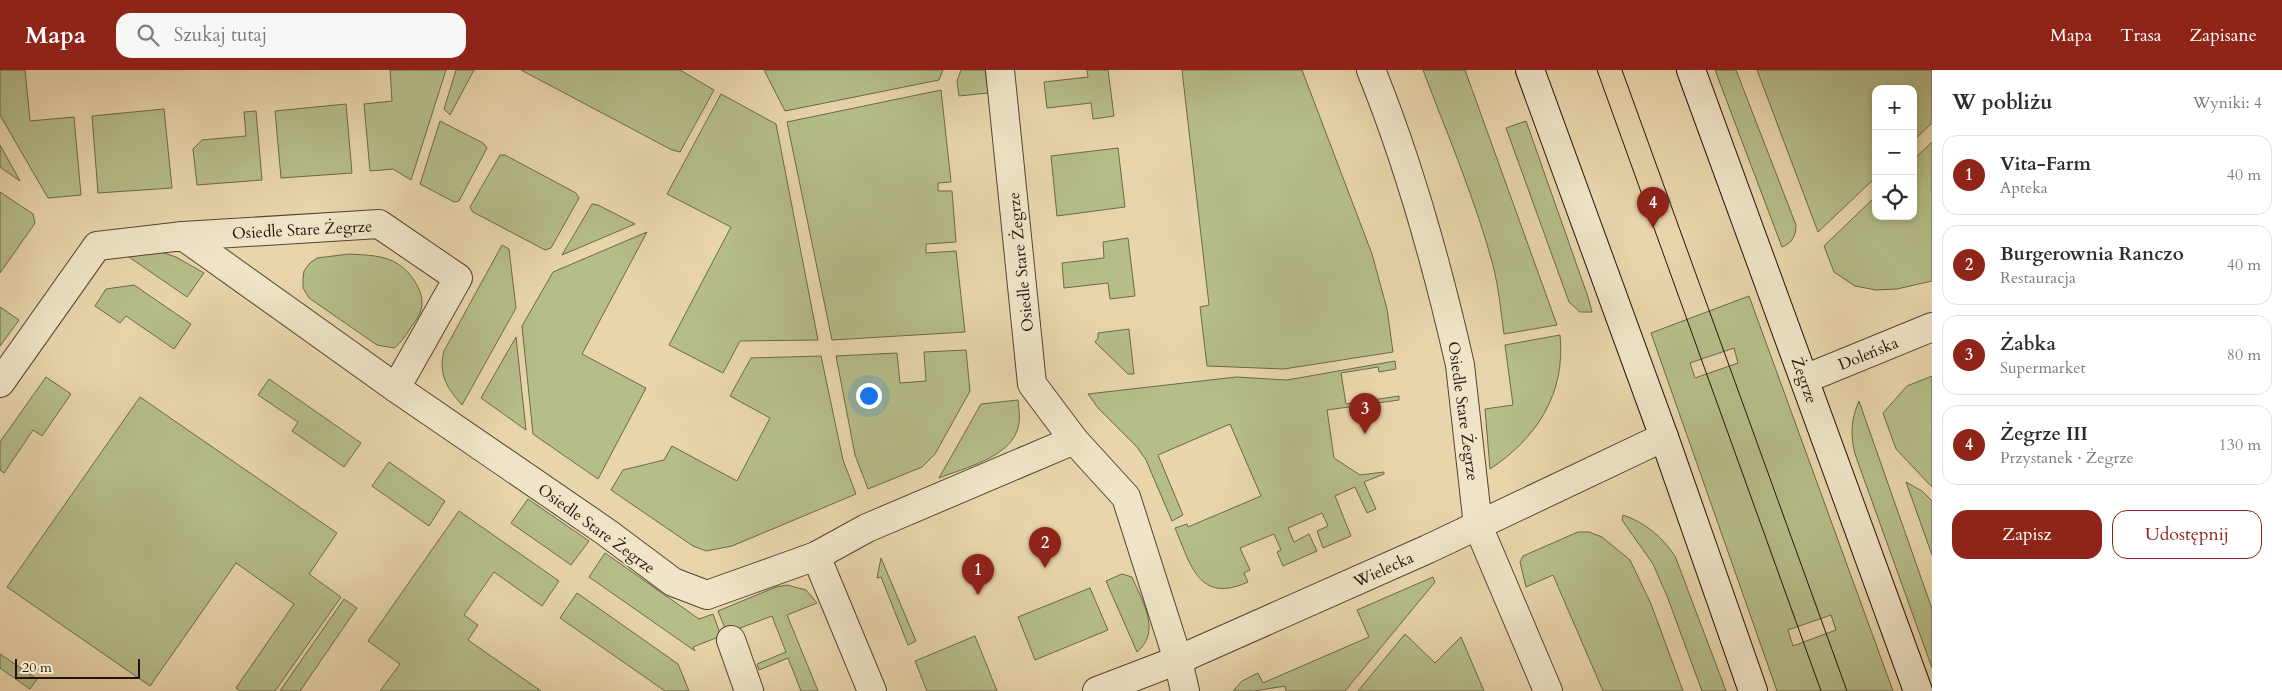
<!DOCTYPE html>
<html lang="pl">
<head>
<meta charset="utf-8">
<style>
  body { margin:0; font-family:Cardo,serif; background:#f7f7f7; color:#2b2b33 }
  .controls { position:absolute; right:15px; top:15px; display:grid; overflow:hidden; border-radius:10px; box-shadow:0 2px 8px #0003 }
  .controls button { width:45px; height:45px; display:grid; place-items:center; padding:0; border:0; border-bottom:1px solid #e1e1e2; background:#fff; color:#2b2b33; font:25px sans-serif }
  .scale { position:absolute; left:15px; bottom:12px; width:125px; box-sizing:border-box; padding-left:5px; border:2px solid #22130d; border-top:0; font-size:14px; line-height:18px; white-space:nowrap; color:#22130d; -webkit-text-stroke:4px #f0e4c8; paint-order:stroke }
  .you { position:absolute; left:868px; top:325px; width:18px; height:18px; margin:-12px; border:4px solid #fff; border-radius:50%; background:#1a73e8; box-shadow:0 0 0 8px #1a73e833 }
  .badge { display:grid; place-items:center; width:32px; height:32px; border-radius:50%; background:#8f2418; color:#fff; font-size:16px; font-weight:700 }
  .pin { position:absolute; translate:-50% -41px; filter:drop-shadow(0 1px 2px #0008) }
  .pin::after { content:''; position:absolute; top:26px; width:18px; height:15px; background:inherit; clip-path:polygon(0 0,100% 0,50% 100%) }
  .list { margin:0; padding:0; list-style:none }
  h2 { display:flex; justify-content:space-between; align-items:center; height:65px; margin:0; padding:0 20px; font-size:21px }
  h2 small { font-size:16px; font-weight:400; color:#7c7c81 }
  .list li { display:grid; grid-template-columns:32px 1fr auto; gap:15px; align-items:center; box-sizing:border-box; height:80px; margin:0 10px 10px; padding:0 10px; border:1px solid #e1e1e2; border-radius:15px }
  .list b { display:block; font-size:19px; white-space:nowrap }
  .list p { margin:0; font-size:16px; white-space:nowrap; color:#7c7c81 }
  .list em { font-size:16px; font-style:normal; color:#7c7c81 }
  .actions { display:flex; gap:10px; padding:15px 20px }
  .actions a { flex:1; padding:11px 0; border:1px solid #8f2418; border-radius:15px; text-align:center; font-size:18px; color:#8f2418 }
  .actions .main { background:#8f2418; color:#fff }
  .icon { flex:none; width:28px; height:28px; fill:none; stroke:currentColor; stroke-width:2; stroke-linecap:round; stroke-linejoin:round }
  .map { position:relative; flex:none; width:1932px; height:621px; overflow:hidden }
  header { display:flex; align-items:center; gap:30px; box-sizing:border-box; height:70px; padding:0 25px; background:#8f2418; color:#fff }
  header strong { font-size:24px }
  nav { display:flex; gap:28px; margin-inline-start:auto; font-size:18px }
  .search { width:350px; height:45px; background:#f7f7f7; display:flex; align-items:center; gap:12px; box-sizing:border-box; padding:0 18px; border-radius:15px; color:#7c7c81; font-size:19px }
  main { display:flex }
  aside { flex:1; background:#fff }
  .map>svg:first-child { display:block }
</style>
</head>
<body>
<header>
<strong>Mapa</strong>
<div class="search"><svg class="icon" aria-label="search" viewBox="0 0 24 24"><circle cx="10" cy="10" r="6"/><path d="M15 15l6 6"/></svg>Szukaj tutaj</div>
<nav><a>Mapa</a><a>Trasa</a><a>Zapisane</a></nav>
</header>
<main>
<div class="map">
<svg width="1932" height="621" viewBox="0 0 1932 621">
  <rect width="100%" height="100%" fill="#e8d5ab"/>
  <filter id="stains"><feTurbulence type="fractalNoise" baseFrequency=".004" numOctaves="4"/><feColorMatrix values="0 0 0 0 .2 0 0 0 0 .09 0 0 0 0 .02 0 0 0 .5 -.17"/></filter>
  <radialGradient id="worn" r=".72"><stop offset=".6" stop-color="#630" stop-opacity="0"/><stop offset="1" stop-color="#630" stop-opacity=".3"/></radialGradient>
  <g fill="#b5bd89" stroke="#6c684b" fill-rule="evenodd">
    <path d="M0,0h25l5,51 44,-4 7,78 -33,3 -48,-83z"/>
    <path d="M390,0h56l-35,110 -18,-11 -23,2 -6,-67 28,-3z"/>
    <path d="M456,0h18l-24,45 -6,-6z"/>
    <path d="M521,0h159l34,20 -34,62 -8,-2z"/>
    <path d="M764,0h179l-4,10 -154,31z"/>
    <path d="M961,0h24l3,23 -29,3 -2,-15z"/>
    <path d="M1087,0h21l6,46 -21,3 -2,-16 -44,5 -3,-26 44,-5z"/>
    <path d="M1182,0h120l70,184 15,55 6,43 -109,17 -77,-3 -7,-59 9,-2z"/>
    <path d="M1423,0h42l92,255 -53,9c-3,-21 -5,-44 -10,-65 -18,-68 -46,-133 -71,-199z"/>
    <path d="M1715,0h21l60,155c0,11 -4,18 -14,22z"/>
    <path d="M1757,0h175v53l-19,18v-52h-37v88l-58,55z"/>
    <path d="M941,20l10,92 -13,1v8h14l4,51 -30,2v9l30,-2 9,81 -133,8 -45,-218z"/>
    <path d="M721,24l55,30 42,216 -78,1 -17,32 -54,-28 62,-118 -64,-33z"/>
    <path d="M346,34l6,69 -71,5 -6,-67z"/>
    <path d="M164,39l8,79 -74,5 -6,-77z"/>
    <path d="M256,41l6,69 -65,5 -4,-36 9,-9 44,-4 -2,-24z"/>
    <path d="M440,51l43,22 4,5 -28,53 -5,1 -34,-18z"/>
    <path d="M1526,51l62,176 4,15h-12l-11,-10 -63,-174z"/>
    <path d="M1932,72v139l-35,8 -21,1 -21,-4 -21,-14 -10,-26 52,-50v20h37v-56z"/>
    <path d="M0,75l20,36 -20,-14z"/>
    <path d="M1118,78l7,59 -68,9 -6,-60z"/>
    <path d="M500,85h5l71,38 3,5 -28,50 -6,2 -72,-38 -3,-5z"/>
    <path d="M0,122l33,22 2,9 -35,50z"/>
    <path d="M592,134l6,1 37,19 -73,31z"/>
    <path d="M647,162l-65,122 64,34 -48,91 -65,-45 -11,-108 31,-54z"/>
    <path d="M1128,168l7,58 -25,3 -2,-16 -44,5 -2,-25 42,-5 -1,-16z"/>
    <path d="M502,175l7,4 7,59 -54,97c-15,-17 -24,-31 -18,-54z"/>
    <path d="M155,180l21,7 28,16 -17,24 -61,-42z"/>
    <path d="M349,184c16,1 36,1 49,10 14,9 28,30 23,46 -2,6 -6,12 -10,17 -5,8 -9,15 -17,21l-17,-3 -68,-47 -6,-10v-9l1,-8 6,-8 7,-5z"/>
    <path d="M134,215l57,39 -17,25 -48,-33 -6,7 -25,-17 11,-17z"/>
    <path d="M1749,226l144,395h-116l-126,-358zM1734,278l4,15 -43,15 -5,-15zM1831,545l5,15 -43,16 -5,-16z"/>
    <path d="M0,237l19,13 -19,26z"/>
    <path d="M1129,259v1l5,44h-6l-33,-32 3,-4v-5z"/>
    <path d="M1560,265c6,58 -23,103 -70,134l-5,-60 28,-4 -8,-60z"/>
    <path d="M516,267l10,93 -45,-32z"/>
    <path d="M966,280l4,41 -35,63 -13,13 -54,22 -13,-34 -19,-99 61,-3 3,30 26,-2 -2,-29z"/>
    <path d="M821,286l22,104 13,34 -124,52 -26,5 -13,-5 -82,-56 12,-20 41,-10 8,-14 65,35 33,-63 -40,-22 21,-38z"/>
    <path d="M1395,291l1,8 -17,3 -1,-5 -37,6 5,31 53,-8v4l-72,10 7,48 26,17 24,-3v2l-20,8 12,27 -9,4 -12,-26 -20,9 16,40 -28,12 -6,-17 11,-5 -6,-13 -34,15 6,14 15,-8 8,17 -34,15 -6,-14 4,-2 -7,-16 -34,14 10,22 -6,3 4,9c-49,22 -57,-16 -73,-54l12,-4 1,3 73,-31 -31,-72 -72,31 25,60 -11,6 -26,-61 -9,-13 -39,-39 -10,-14 148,-17 51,3z"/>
    <path d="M1932,306v111l-36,-38 -13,-36 24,-27z"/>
    <path d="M46,307l25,17 -29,42 -9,-6 -29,43 -4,-3v-28z"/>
    <path d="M269,309l92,64 -17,24 -52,-36 6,-9 -40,-27z"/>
    <path d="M140,327l197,136 -28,41 32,23 -66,94h-35l-4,-3 58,-84 -58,-41 -86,123 -143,-99z"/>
    <path d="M1018,330c1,11 3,21 -1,31 -10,27 -53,37 -78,47l42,-74z"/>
    <path d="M1859,331l73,208v59l-77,-214c-5,-20 -4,-34 4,-53z"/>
    <path d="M389,392l56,39 -16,25 -57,-40z"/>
    <path d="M1906,412l16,9 10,10v54z"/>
    <path d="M528,429l61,42 -18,24 -60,-42z"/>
    <path d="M459,441l100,70 -17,25 -48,-34 -30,43 14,10 -10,15 73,51h-161l20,-27 -32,-23z"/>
    <path d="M1623,445c23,8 38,21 52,41l51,135h-24l-35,-95 -14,-32 -31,-44z"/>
    <path d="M1578,462h11l13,5 28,23 21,44 32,87h-80l-50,-116 -27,12 -6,-25 3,-6z"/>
    <path d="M605,483l94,66 14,-5 8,22 -28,11 2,4 -106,-74z"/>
    <path d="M881,488l35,83 -8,4 -27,-68 -4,1z"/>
    <path d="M1122,504l10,3c10,24 30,54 5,75l-31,-71z"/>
    <path d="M1433,507l2,5 -90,109h-59l-1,-5 -31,5h-21l9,-10 16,-8 5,10 106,-46 -12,-27z"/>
    <path d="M787,515l19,5 11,13 -30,12 31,76h-17l-13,-33 -29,12 -2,-6 29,-12 -14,-36 -45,17 -9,-22 58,-24z"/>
    <path d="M1090,518l18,42 -73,30 -17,-43z"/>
    <path d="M577,523l101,71 11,27h-24l-105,-73z"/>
    <path d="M344,529l13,9 -57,83h-20z"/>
    <path d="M1405,564l30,29 26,-26 23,54h-126z"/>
    <path d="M975,566l22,55h-70l-12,-30z"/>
    <path d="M0,584l37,25 -7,10 -30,-21z"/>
  </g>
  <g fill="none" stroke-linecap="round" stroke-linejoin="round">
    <g stroke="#544434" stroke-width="30">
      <g id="street">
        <path d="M1000,0l32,314 42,56"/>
        <path d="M1371,0c39,96 66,194 89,295l18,161 70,165"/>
        <path d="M183,166l196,-12 79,54 -62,110"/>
        <path d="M1805,309l127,-52"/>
        <path d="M0,313l97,-137 86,-10 213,152 210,144 67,50 34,13 109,-39 51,-28 207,-88 52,57 52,163 7,31"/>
        <path d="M816,486l56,135"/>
        <path d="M731,570l18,51"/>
        <path d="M1097,621l81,-31 250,-111 236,-112"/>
      </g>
    </g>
    <g stroke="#22130d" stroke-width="30">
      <g id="secondary">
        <path d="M1530,0l134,367 89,254"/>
        <path d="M1691,0l227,621"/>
      </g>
    </g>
    <use href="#street" stroke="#f0e4c8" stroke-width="28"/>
    <use href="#secondary" stroke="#f0e4c8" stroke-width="28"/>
    <g stroke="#22130d" stroke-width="1">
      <path d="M1597,0l224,621"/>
      <path d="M1622,0l225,621"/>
    </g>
  </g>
  <g text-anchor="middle" stroke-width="4" stroke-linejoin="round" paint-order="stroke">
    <g font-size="16" fill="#22130d" stroke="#f0e4c8">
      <text transform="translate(302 159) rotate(-3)" y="6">Osiedle Stare Żegrze</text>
      <text transform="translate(1020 192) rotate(-96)" y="6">Osiedle Stare Żegrze</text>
      <text transform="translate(1868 283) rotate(-22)" y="6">Doleńska</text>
      <text transform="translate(1805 310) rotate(70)" y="6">Żegrze</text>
      <text transform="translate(1464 341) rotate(82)" y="6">Osiedle Stare Żegrze</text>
      <text transform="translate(597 458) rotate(36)" y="6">Osiedle Stare Żegrze</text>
      <text transform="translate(1383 499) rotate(-24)" y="6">Wielecka</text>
    </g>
  </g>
  <rect width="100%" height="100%" filter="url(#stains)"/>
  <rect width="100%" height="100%" fill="url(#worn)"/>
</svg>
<div class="controls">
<button>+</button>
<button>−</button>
<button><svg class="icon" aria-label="locate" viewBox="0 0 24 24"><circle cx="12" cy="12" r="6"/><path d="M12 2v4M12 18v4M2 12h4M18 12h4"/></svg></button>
</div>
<div class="scale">20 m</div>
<div class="you"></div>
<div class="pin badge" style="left:978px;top:525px">1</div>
<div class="pin badge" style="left:1045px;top:498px">2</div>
<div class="pin badge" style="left:1365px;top:364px">3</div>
<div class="pin badge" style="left:1653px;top:158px">4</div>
</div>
<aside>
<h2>W pobliżu<small>Wyniki: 4</small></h2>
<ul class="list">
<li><span class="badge">1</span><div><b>Vita-Farm</b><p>Apteka</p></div><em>40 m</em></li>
<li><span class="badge">2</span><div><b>Burgerownia Ranczo</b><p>Restauracja</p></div><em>40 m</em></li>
<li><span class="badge">3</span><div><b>Żabka</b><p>Supermarket</p></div><em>80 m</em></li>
<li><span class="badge">4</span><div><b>Żegrze III</b><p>Przystanek · Żegrze</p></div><em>130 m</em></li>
</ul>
<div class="actions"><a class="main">Zapisz</a><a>Udostępnij</a></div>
</aside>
</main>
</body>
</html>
